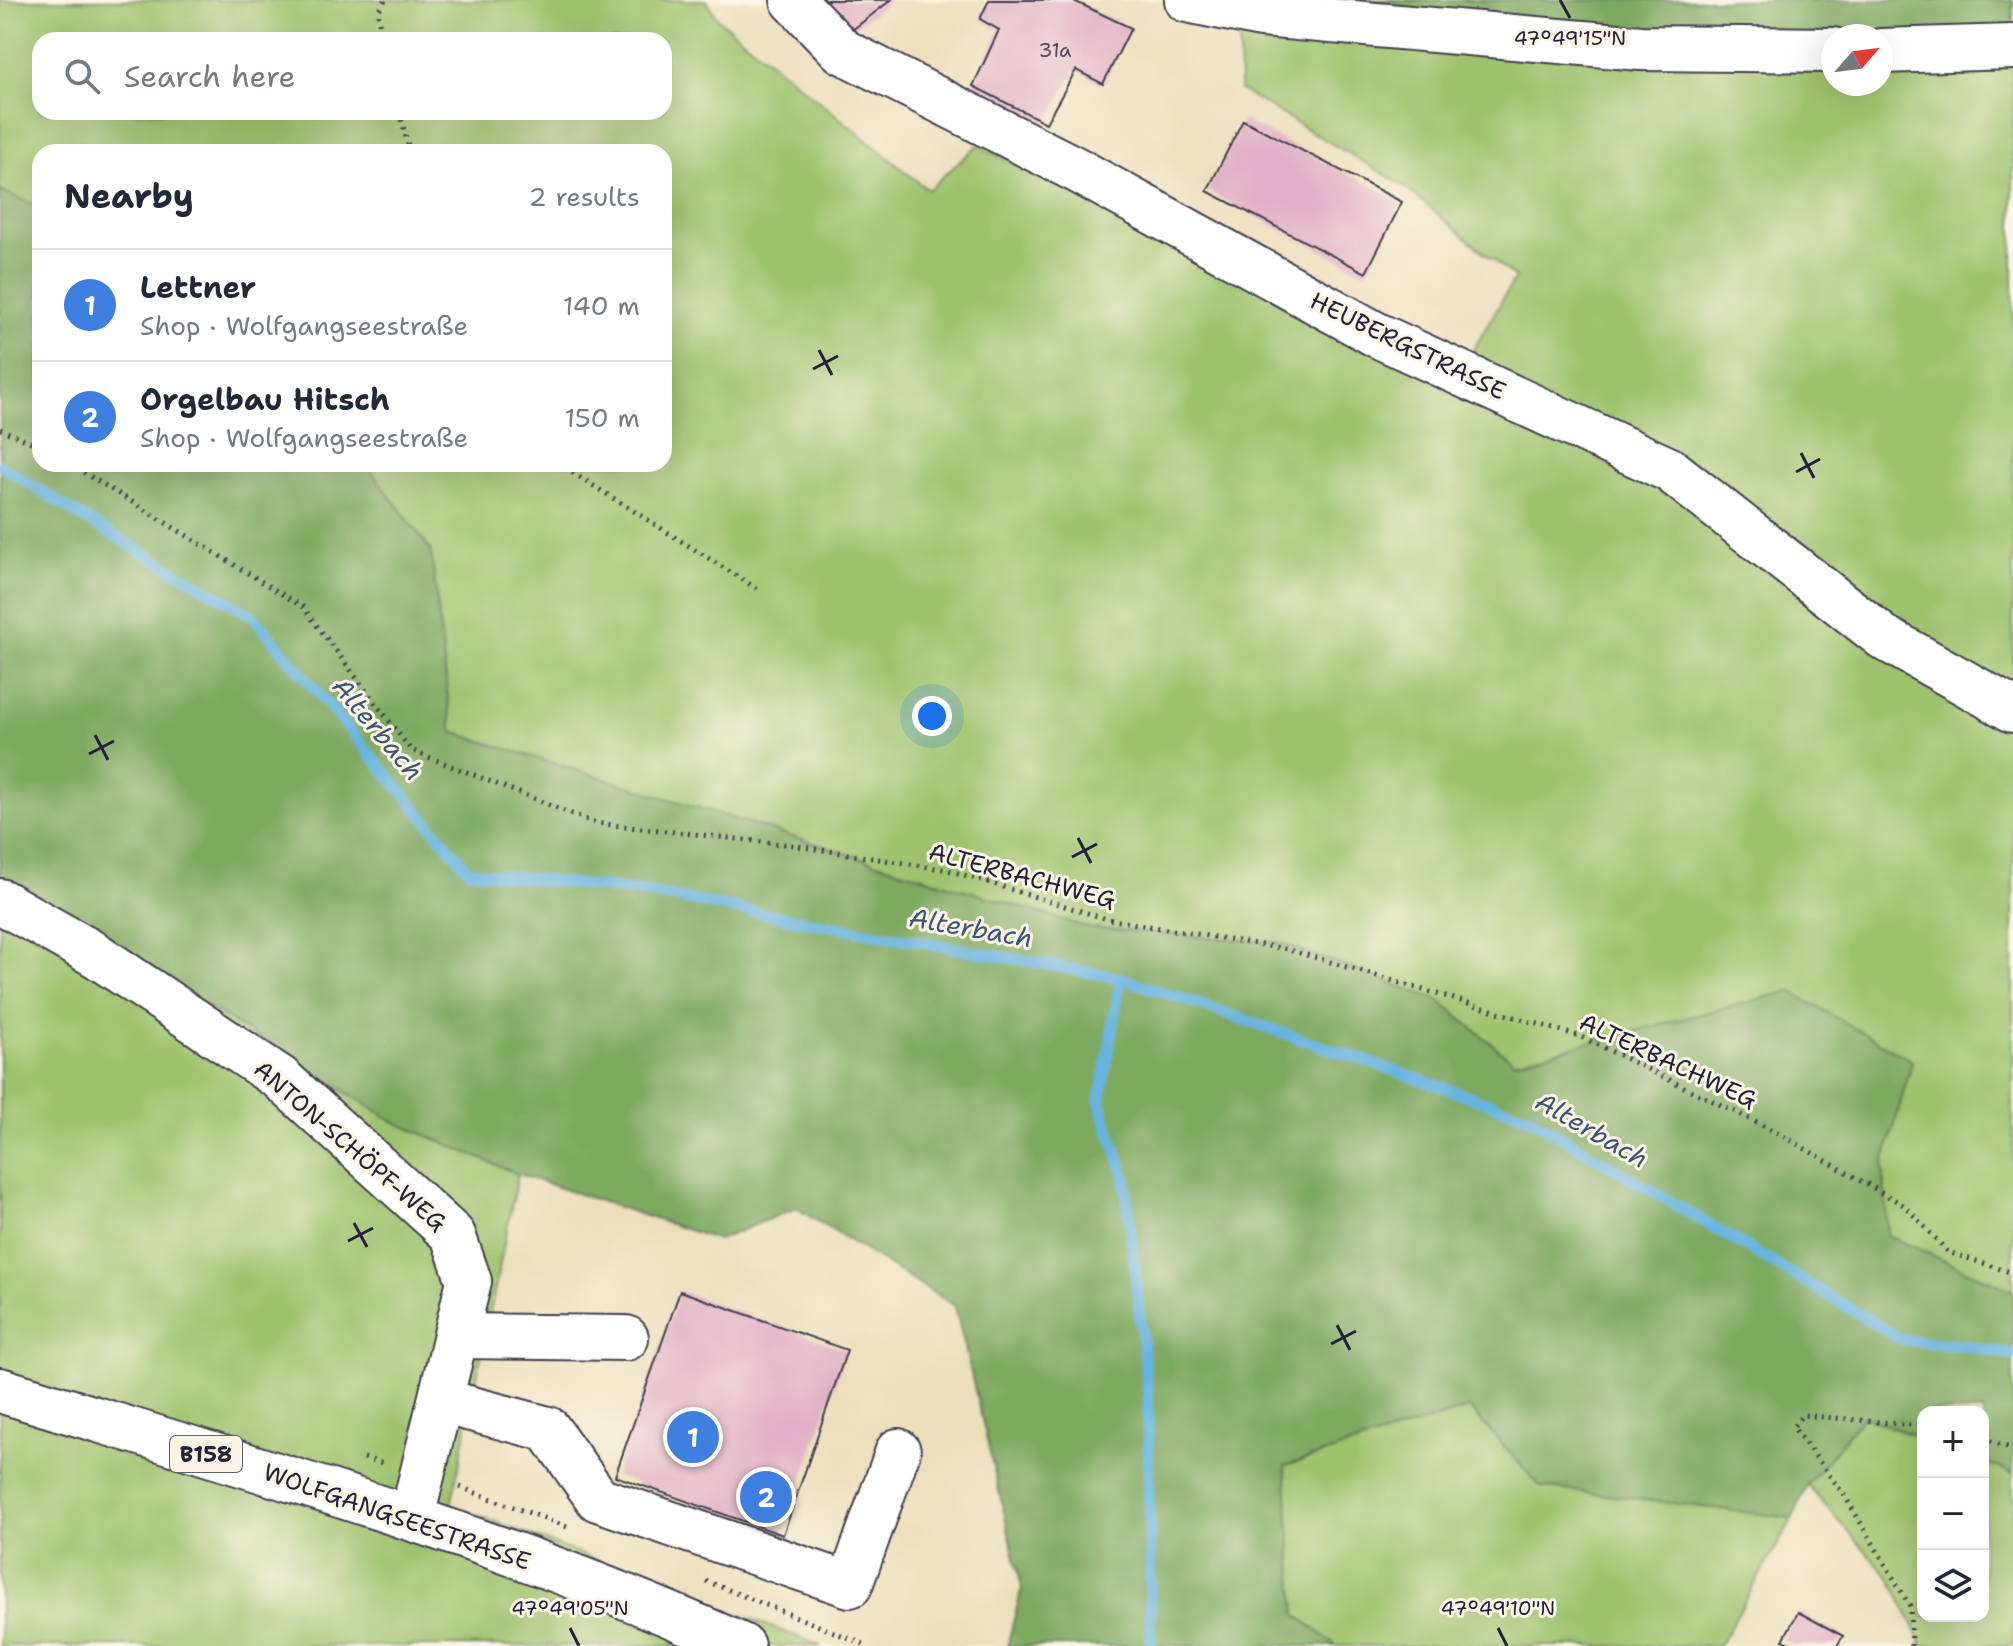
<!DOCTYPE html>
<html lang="en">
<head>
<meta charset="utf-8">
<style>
  body { margin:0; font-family:"Shantell Sans",sans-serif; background:#f2f2f3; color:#1f2937 }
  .controls { position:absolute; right:24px; bottom:24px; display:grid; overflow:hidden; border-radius:16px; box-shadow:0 8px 32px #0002 }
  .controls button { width:72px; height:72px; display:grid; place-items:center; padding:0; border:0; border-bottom:2px solid #e0e1e3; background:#fff; color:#1f2937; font:40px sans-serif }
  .compass { position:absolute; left:1821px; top:24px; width:72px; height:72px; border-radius:50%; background:#fff; box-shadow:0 8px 32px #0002; rotate:62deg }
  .you { position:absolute; left:932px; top:716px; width:28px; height:28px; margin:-20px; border:6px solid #fff; border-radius:50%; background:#1a73e8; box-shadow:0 0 0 12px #1a73e833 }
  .badge { display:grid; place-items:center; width:52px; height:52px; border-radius:50%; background:#2563eb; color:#fff; font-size:26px; font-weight:700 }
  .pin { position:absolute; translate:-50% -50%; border:4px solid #fff; box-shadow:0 2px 8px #0006 }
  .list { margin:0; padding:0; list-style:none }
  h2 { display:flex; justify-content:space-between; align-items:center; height:104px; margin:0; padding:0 32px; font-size:34px }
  h2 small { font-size:26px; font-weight:400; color:#747a83 }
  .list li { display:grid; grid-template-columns:52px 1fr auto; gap:24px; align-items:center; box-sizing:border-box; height:112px; padding:0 32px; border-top:2px solid #e0e1e3 }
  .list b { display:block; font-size:30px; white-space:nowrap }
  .list p { margin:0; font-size:26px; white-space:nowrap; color:#747a83 }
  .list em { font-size:26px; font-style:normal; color:#747a83 }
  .icon { flex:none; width:44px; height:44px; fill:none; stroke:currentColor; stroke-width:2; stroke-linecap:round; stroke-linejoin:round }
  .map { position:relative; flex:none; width:2013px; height:1646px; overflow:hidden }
  .search { position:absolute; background:#fff; box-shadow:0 8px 32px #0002; left:32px; top:32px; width:640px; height:88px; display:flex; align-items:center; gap:20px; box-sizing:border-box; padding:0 28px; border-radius:24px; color:#747a83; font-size:30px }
  .panel { position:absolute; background:#fff; box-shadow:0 8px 32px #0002; left:32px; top:144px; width:640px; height:328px; border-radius:24px }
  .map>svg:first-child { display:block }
</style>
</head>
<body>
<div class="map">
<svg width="2013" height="1646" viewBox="0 0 2013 1646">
  <rect width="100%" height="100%" fill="#fcf5e5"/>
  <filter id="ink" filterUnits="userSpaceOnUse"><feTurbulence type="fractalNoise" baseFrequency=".0125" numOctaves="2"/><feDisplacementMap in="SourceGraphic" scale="16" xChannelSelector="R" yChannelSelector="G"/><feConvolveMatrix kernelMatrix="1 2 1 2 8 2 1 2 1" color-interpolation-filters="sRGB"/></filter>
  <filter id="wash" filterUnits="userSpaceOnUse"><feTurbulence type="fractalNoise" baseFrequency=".006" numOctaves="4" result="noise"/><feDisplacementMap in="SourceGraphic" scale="32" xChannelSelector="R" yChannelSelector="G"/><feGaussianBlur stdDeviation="1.8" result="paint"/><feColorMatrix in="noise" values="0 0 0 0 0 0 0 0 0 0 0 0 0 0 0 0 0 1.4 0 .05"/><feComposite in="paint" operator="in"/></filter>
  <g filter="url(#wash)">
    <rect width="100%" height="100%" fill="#ecdfbc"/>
    <g fill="#9ec36e" stroke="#607254" stroke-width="2" fill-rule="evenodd">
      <path d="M0,0h706l12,19 210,171 50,-45 475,240 62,-107 -114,-94 -161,-94 -1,-73 594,30v37h48v-36l132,-8v1251l-125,-55 -5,-70 29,-105 -122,-69 -276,70 -76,-62 -157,-57 -192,-15 -637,-196 -21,-181 -65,-87h298v-312h-624v51l-5,2 -35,-14zM40,40h624v72h-624z"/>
      <path d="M0,888l107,57 290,178 121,51 -67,331 370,141h-821z"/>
      <path d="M1469,1408l72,79 252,31 -74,128h-383l-40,-32 -12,-148z"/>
      <path d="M1863,1416l60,23v177h60v-154l30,11v173h-90l-32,-67 -84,-94z"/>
    </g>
    <g fill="#7ea961" stroke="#50664e" stroke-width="2">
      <path d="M1198,0h815v40l-180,-4v11z"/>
      <path d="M0,191l35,14 5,-2v261h326l65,87 21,181 637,196 192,15 157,57 76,62 276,-71 122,70 -29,105 5,70 125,55v182l-30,-11v-50h-60v27l-60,-23 -56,69 -14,33 -252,-31 -72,-79 -184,58 11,148 40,32h-329l15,-58 -67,-282 -159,-98 -78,32 -200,-66 -121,-51 -290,-178 -107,-57z"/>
    </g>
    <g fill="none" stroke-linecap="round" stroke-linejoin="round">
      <g stroke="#68b4e1" stroke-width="11">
        <path d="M0,465l85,54 168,97 216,255 186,23 466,84 406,138 375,224 64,6 47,9"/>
        <path d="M1121,978l-21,124 25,74 23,219 3,251"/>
      </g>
    </g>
    <g id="blocks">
      <g fill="#e1b0c6">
        <path d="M821,0h70l-44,34z"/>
        <path d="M989,0h83l59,28 -28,56 -27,-14 -30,53 -73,-37 26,-56 -19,-11z"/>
        <path d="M1243,120l159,82 -36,71 -159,-82z"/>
        <path d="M680,1291l167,59 -64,185 -168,-59z"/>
        <path d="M1798,1612l45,24 -6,10h-42l-12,-6z"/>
      </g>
    </g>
  </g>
  <g filter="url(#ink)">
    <use href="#blocks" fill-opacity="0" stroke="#403e4e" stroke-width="2"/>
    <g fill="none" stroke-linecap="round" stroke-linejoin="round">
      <g stroke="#403e4e" stroke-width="48">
        <g id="minor">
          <path d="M793,0l49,51 233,118 302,166 293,135 213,167 130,73"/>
          <path d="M1187,0l74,15 380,33 192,2"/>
          <path d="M1881,51l132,-4"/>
          <path d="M0,901l96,54 184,123 173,157 16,46 -57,236"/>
          <path d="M456,1336l170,2"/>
          <path d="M441,1401l107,28 50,70 252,86 48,-134"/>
        </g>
      </g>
      <g stroke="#403e4e" stroke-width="48">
        <path id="major" d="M0,1390c250,77 503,148 742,256"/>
      </g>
      <g stroke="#403e4e" stroke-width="5" stroke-dasharray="2 6" stroke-linecap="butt">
        <path d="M381,40l-3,-29 7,-11"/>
        <path d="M399,112l11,40"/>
        <path d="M0,429l40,17"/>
        <path d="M70,464l233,143 108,143 184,73 196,22 157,25 159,49 179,30 296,88 194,95 129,74 43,46 65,21"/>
        <path d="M559,464l200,126"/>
        <path d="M1983,1438l30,11"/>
        <path d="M364,1458l21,6"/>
        <path d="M460,1487l110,41"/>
        <path d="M706,1581l163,65"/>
        <path d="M1911,1646l-1,-40 -65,-110 -52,-69 9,-12 121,11"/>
      </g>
      <use href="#minor" stroke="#fff" stroke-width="44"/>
      <use href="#major" stroke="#fff" stroke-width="44"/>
    </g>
  </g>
  <path fill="none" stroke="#22223b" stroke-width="3" d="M1560,0l10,18M819,350l13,25M813,369l25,-13M1801,453l13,25M1796,472l24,-13M95,735l13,25M89,754l25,-13M1078,838l13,25M1072,857l25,-13M354,1223l13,24M348,1241l25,-13M1337,1325l13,25M1331,1344l25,-13M570,1628l9,18M1498,1628l9,18"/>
  <g text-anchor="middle" stroke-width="6" stroke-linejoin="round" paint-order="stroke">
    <g font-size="20" fill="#52465e">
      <text x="1055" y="57">31a</text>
    </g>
    <rect fill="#fcf5e5" stroke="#63616e" stroke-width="2" x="170" y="1436" width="72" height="36" rx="6"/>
    <g font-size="22" font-weight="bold" fill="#22223b">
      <text x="206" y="1462">B158</text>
    </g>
    <g font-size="24" fill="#22223b" stroke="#fcf5e5">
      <text transform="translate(1408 346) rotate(26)" y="8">HEUBERGSTRASSE</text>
      <text transform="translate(1022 876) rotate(15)" y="8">ALTERBACHWEG</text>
      <text transform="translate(1668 1061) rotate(25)" y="8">ALTERBACHWEG</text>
      <text transform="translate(350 1146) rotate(41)" y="8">ANTON-SCHÖPF-WEG</text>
      <text transform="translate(397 1517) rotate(19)" y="8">WOLFGANGSEESTRASSE</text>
    </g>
    <g font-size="26" font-style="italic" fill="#3a5575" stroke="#fcf5e5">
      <text transform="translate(378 729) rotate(50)" y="9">Alterbach</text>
      <text transform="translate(971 928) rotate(10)" y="9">Alterbach</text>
      <text transform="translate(1592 1130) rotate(30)" y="9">Alterbach</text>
    </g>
  </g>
  <g font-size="20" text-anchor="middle" fill="#22223b" stroke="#fcf5e5" stroke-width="6" stroke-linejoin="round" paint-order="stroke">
    <text x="1570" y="45">47°49'15"N</text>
    <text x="570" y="1615">47°49'05"N</text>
    <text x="1498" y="1615">47°49'10"N</text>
  </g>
</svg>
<div class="controls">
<button>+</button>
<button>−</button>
<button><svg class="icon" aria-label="layers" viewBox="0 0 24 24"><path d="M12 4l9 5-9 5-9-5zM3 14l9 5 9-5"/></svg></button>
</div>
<svg class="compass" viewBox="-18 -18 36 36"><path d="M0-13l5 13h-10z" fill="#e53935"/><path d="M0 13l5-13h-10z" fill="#747a83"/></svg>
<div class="you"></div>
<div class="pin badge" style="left:693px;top:1437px;background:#3f7fe0">1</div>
<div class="pin badge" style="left:766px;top:1497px;background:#3f7fe0">2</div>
<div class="search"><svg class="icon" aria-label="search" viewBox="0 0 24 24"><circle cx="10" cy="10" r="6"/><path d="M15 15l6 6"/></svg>Search here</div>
<section class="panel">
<h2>Nearby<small>2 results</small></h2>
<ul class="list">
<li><span class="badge" style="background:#3f7fe0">1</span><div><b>Lettner</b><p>Shop · Wolfgangseestraße</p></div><em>140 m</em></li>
<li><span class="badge" style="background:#3f7fe0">2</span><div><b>Orgelbau Hitsch</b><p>Shop · Wolfgangseestraße</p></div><em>150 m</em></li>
</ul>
</section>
</div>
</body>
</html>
